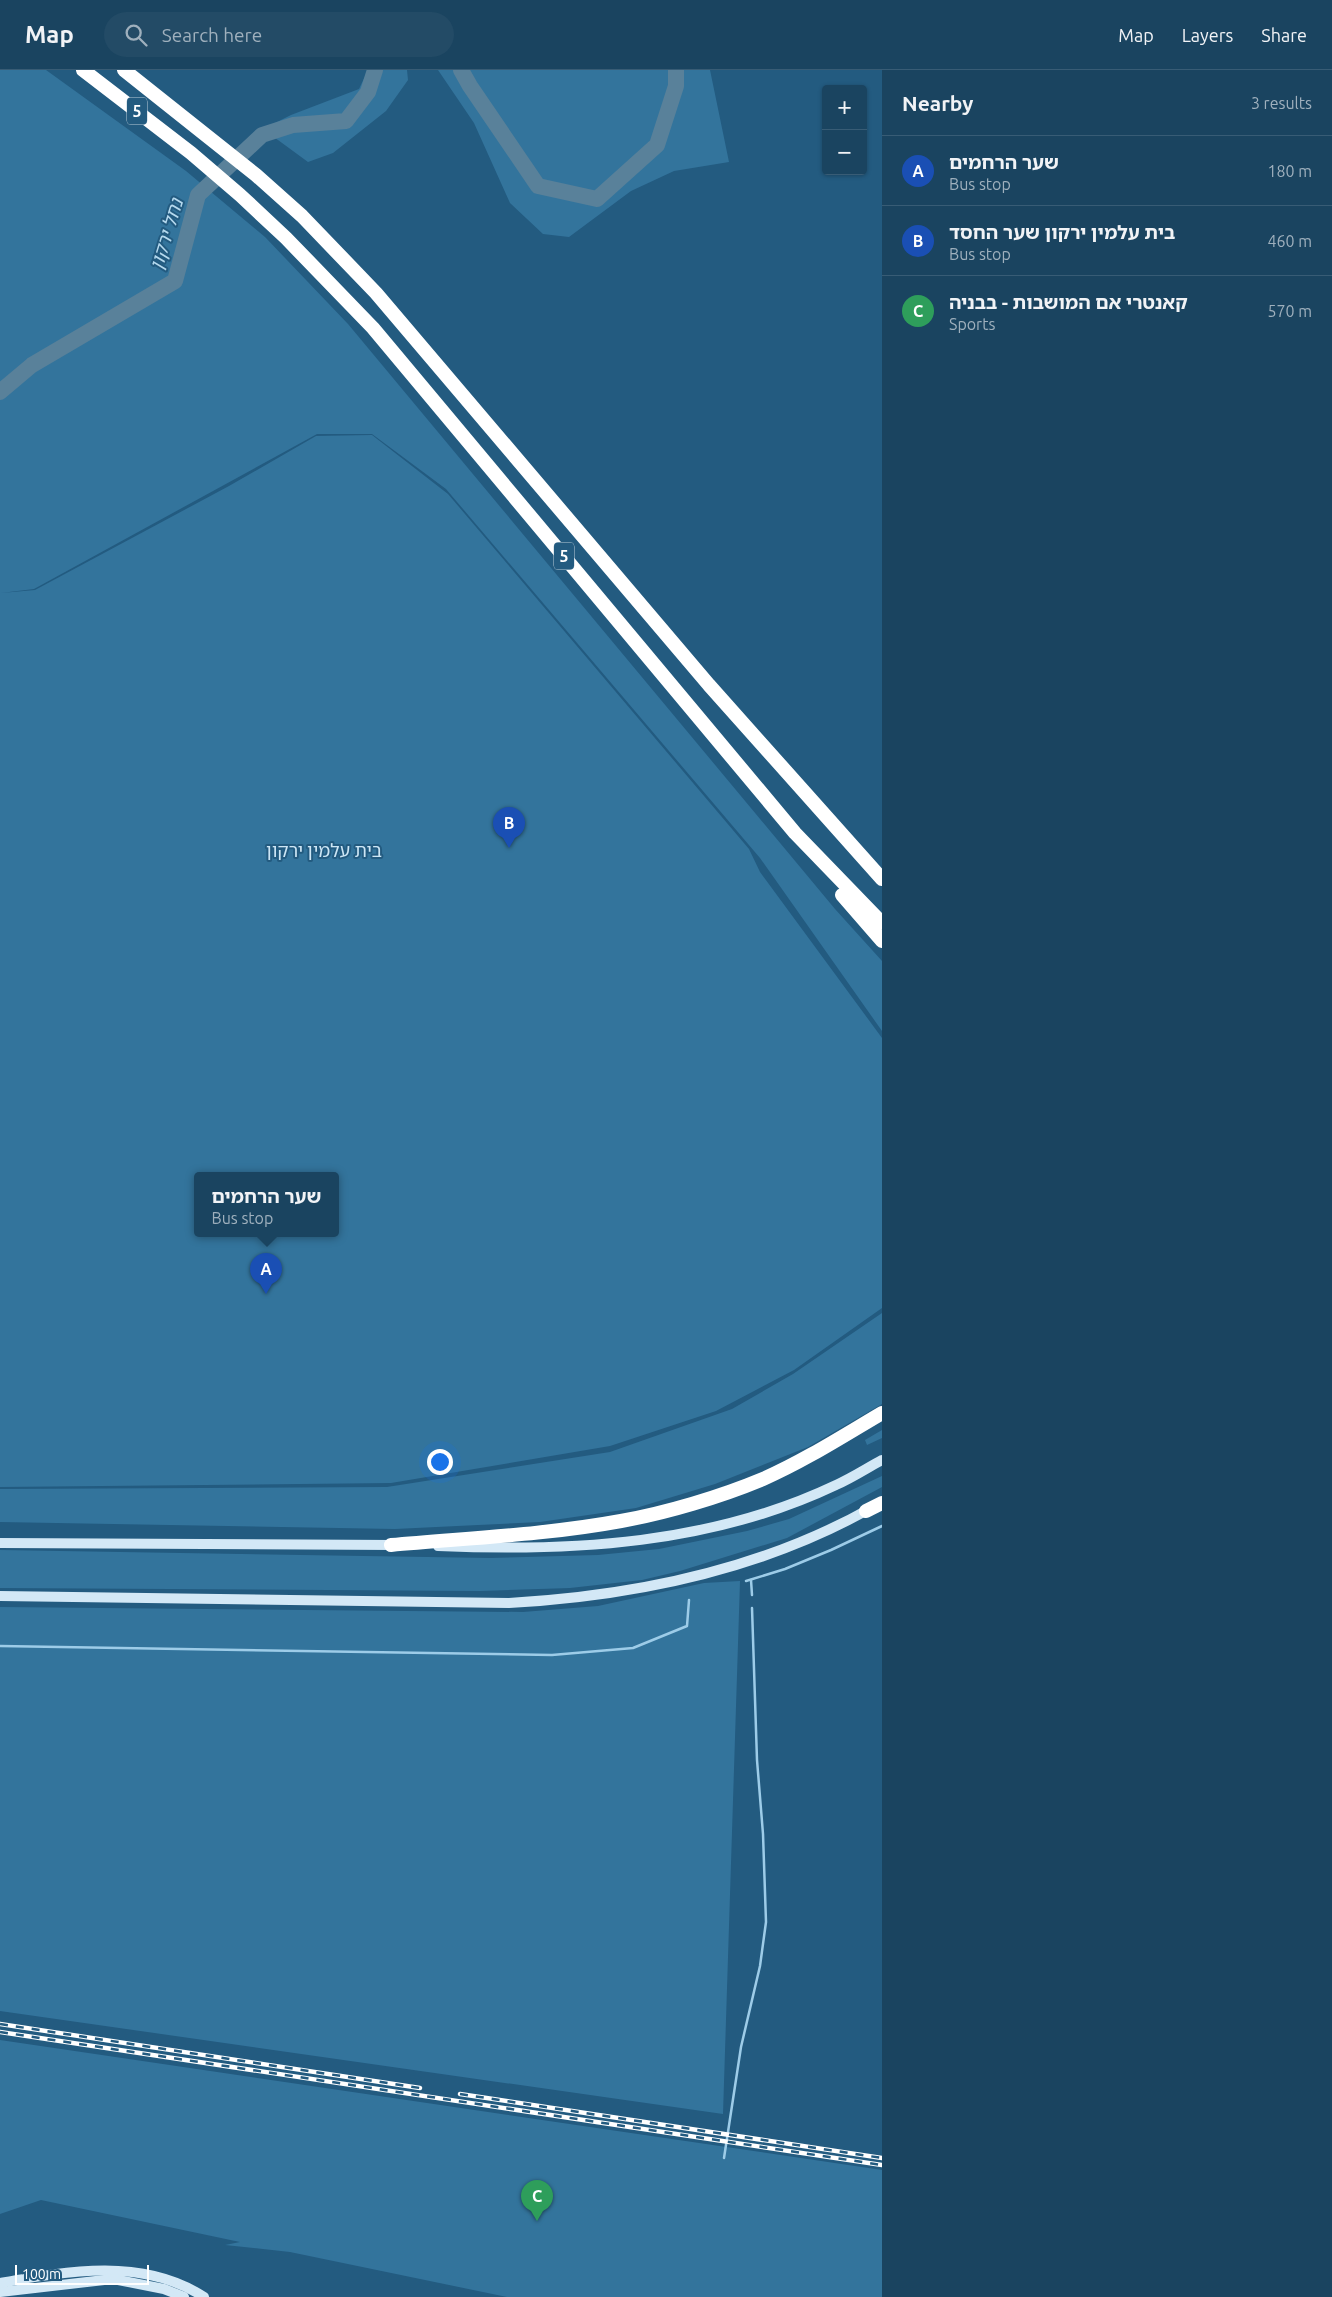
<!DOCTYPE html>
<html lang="en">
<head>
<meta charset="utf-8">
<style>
  body { margin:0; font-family:Ubuntu,"Noto Sans Hebrew",sans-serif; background:#234b66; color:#f1f3f6 }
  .controls { position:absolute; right:15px; top:15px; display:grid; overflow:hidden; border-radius:5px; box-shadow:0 1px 4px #0004 }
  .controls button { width:45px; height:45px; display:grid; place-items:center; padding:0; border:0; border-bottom:1px solid #385c75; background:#1a4460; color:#f1f3f6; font:25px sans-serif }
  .scale { position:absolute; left:15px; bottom:12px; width:134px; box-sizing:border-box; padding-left:5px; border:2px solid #fff; border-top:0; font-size:14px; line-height:18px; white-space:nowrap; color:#fff; -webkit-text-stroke:4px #235b80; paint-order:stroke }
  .you { position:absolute; left:439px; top:1391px; width:18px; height:18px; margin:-12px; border:4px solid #fff; border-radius:50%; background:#1a73e8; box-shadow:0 0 0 8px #1a73e833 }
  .badge { display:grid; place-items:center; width:32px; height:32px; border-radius:50%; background:#95b2f1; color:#fff; font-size:16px; font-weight:700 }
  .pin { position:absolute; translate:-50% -41px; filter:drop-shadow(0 1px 2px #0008) }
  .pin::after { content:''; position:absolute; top:26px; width:18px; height:15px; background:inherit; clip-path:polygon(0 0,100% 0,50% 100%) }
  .popup { position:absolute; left:194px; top:1102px; width:145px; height:65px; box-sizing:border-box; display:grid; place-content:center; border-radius:5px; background:#1a4460; filter:drop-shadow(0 1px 4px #0005); font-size:16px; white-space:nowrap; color:#9fb0bd }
  .popup b { font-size:19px; color:#f1f3f6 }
  .popup::after { content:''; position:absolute; left:50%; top:100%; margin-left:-10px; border:10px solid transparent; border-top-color:#1a4460 }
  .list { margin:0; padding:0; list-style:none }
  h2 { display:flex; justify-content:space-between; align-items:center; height:65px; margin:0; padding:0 20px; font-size:21px }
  h2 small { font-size:16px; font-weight:400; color:#9fb0bd }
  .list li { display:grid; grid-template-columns:32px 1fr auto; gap:15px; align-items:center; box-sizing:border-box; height:70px; padding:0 20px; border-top:1px solid #385c75 }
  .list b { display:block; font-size:19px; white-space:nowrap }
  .list p { margin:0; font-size:16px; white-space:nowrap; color:#9fb0bd }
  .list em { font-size:16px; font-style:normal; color:#9fb0bd }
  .icon { flex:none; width:28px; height:28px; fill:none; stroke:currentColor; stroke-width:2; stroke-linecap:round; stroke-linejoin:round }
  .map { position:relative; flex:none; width:882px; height:2227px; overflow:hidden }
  header { display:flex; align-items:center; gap:30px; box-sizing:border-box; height:70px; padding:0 25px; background:#1a4460; border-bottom:1px solid #385c75 }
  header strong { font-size:24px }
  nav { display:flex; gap:28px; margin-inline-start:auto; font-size:18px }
  .search { width:350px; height:45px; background:#234b66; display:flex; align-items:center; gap:12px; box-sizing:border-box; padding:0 18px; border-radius:28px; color:#9fb0bd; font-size:19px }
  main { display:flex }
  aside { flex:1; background:#1a4460 }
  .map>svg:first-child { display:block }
</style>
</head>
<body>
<header>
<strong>Map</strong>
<div class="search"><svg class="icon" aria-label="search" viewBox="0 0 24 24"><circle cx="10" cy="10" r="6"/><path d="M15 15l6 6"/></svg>Search here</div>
<nav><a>Map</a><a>Layers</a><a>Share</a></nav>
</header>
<main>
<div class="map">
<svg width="882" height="2227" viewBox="0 0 882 2227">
  <rect width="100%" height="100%" fill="#235b80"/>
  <g fill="#33749c" fill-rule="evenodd">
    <path d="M0,0h46l140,101 79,66 83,87 487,585 47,52v70l-122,-173 -314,-369 -74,-55h-55l-283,155 -33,4 34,-3 194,-104 87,-50 56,-1 76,59 301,355 11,23 122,166v270l-88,62 -78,41 -106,35 -219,37 -391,4zM197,1105h138v58h-138z"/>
    <path d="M368,0h39l1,10 -22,31 -53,42 -25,9 -45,-33 28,-14 68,-26z"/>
    <path d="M438,0h272l19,92 -55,9 -43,20 -62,46 -26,-3 -33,-31 -36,-80z"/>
    <path d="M882,1243v91l-74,43 -93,37 -79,24 -96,14 -145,7 -395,-7v-33l387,-2 223,-35 122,-43 61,-35z"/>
    <path d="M882,1360v8l-15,7 -2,-5z"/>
    <path d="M882,1406v11l-95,51 -107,33 -38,9 -72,8 -90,3 -480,-3v-38l490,8 108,-3 61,-6 88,-18 42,-12z"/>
    <path d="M740,1511l-17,533 -723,-103v-404l523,5 75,-6 106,-23z"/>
    <path d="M0,1970l882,130v127h-375l-217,-45 -65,-7 15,-3 -199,-42 -41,14z"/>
  </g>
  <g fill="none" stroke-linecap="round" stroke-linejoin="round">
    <g stroke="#9dcce8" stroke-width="2.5">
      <path d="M751,1510l1,15"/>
      <path d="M746,1511l39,-12 46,-19 51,-24"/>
      <path d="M0,1576l552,9 81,-7 54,-22 2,-26"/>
      <path d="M724,2088l17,-111 19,-81 6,-44 -3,-88 -6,-74 -5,-152"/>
    </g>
    <g stroke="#59819a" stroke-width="16">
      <path d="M461,0l9,16 68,100 59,13 60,-54 19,-59v-16"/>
      <path d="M0,322l32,-27 143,-84 23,-86 64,-60 31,-10 53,-4 22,-29 7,-22"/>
    </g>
    <g stroke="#d3e8f6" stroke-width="10">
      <path d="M0,1473l396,2"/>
      <path d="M438,1476c135,6 274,-2 398,-61 16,-7 31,-17 46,-25"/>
      <path d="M0,1526l509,7c125,-7 252,-33 362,-95"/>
      <path d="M0,2213c67,-12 143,-26 204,14"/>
      <path d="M0,2222l113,-13 51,10 20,8"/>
    </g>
    <g stroke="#fff" stroke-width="14">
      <path d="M83,0l108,83 49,42 46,43 87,90 422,505 87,90"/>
      <path d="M124,0l132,105 46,41 74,77 333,392 173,194"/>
      <path d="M842,825l40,46"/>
      <path d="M866,1441l16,-8"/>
      <path d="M391,1475c76,-7 154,-10 230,-24 45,-8 99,-24 142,-42 41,-18 80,-43 119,-66"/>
    </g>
    <g stroke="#fff" stroke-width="4.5">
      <g id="rail">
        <path d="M0,1954l420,64"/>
        <path d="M0,1962l882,133"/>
        <path d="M460,2024l422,64"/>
      </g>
    </g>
    <use href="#rail" stroke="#235b80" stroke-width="2.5" stroke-dasharray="8" stroke-linecap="butt"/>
  </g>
  <g text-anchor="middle" stroke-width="4" stroke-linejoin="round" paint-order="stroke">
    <g fill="#235b80" stroke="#bdced9" stroke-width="1">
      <rect x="127" y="27.5" width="20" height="27" rx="4"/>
      <rect x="554" y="472.5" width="20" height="27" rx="4"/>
    </g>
    <g font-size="16" font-weight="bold" fill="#fff">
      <text x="137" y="47">5</text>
      <text x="564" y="492">5</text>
    </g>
    <g font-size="18" fill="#cde6f5" stroke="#235b80">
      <text x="324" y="787">בית עלמין ירקון</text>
    </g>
    <g font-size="19" font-style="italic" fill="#b5d9ee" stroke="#235b80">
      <text transform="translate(166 164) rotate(-73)" y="7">נחל ירקון</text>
    </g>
  </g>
</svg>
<div class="controls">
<button>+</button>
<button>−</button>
</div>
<div class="scale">100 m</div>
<div class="you"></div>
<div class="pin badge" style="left:266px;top:1224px;background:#1a4fb4">A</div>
<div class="popup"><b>שער הרחמים</b>Bus stop</div>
<div class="pin badge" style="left:509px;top:778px;background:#1a4fb4">B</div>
<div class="pin badge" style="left:537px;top:2151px;background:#2e9e5b">C</div>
</div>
<aside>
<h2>Nearby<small>3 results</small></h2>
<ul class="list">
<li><span class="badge" style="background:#1a4fb4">A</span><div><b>שער הרחמים</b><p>Bus stop</p></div><em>180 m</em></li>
<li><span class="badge" style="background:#1a4fb4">B</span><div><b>בית עלמין ירקון שער החסד</b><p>Bus stop</p></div><em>460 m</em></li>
<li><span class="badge" style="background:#2e9e5b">C</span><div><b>קאנטרי אם המושבות - בבניה</b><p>Sports</p></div><em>570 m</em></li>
</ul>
</aside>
</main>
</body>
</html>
